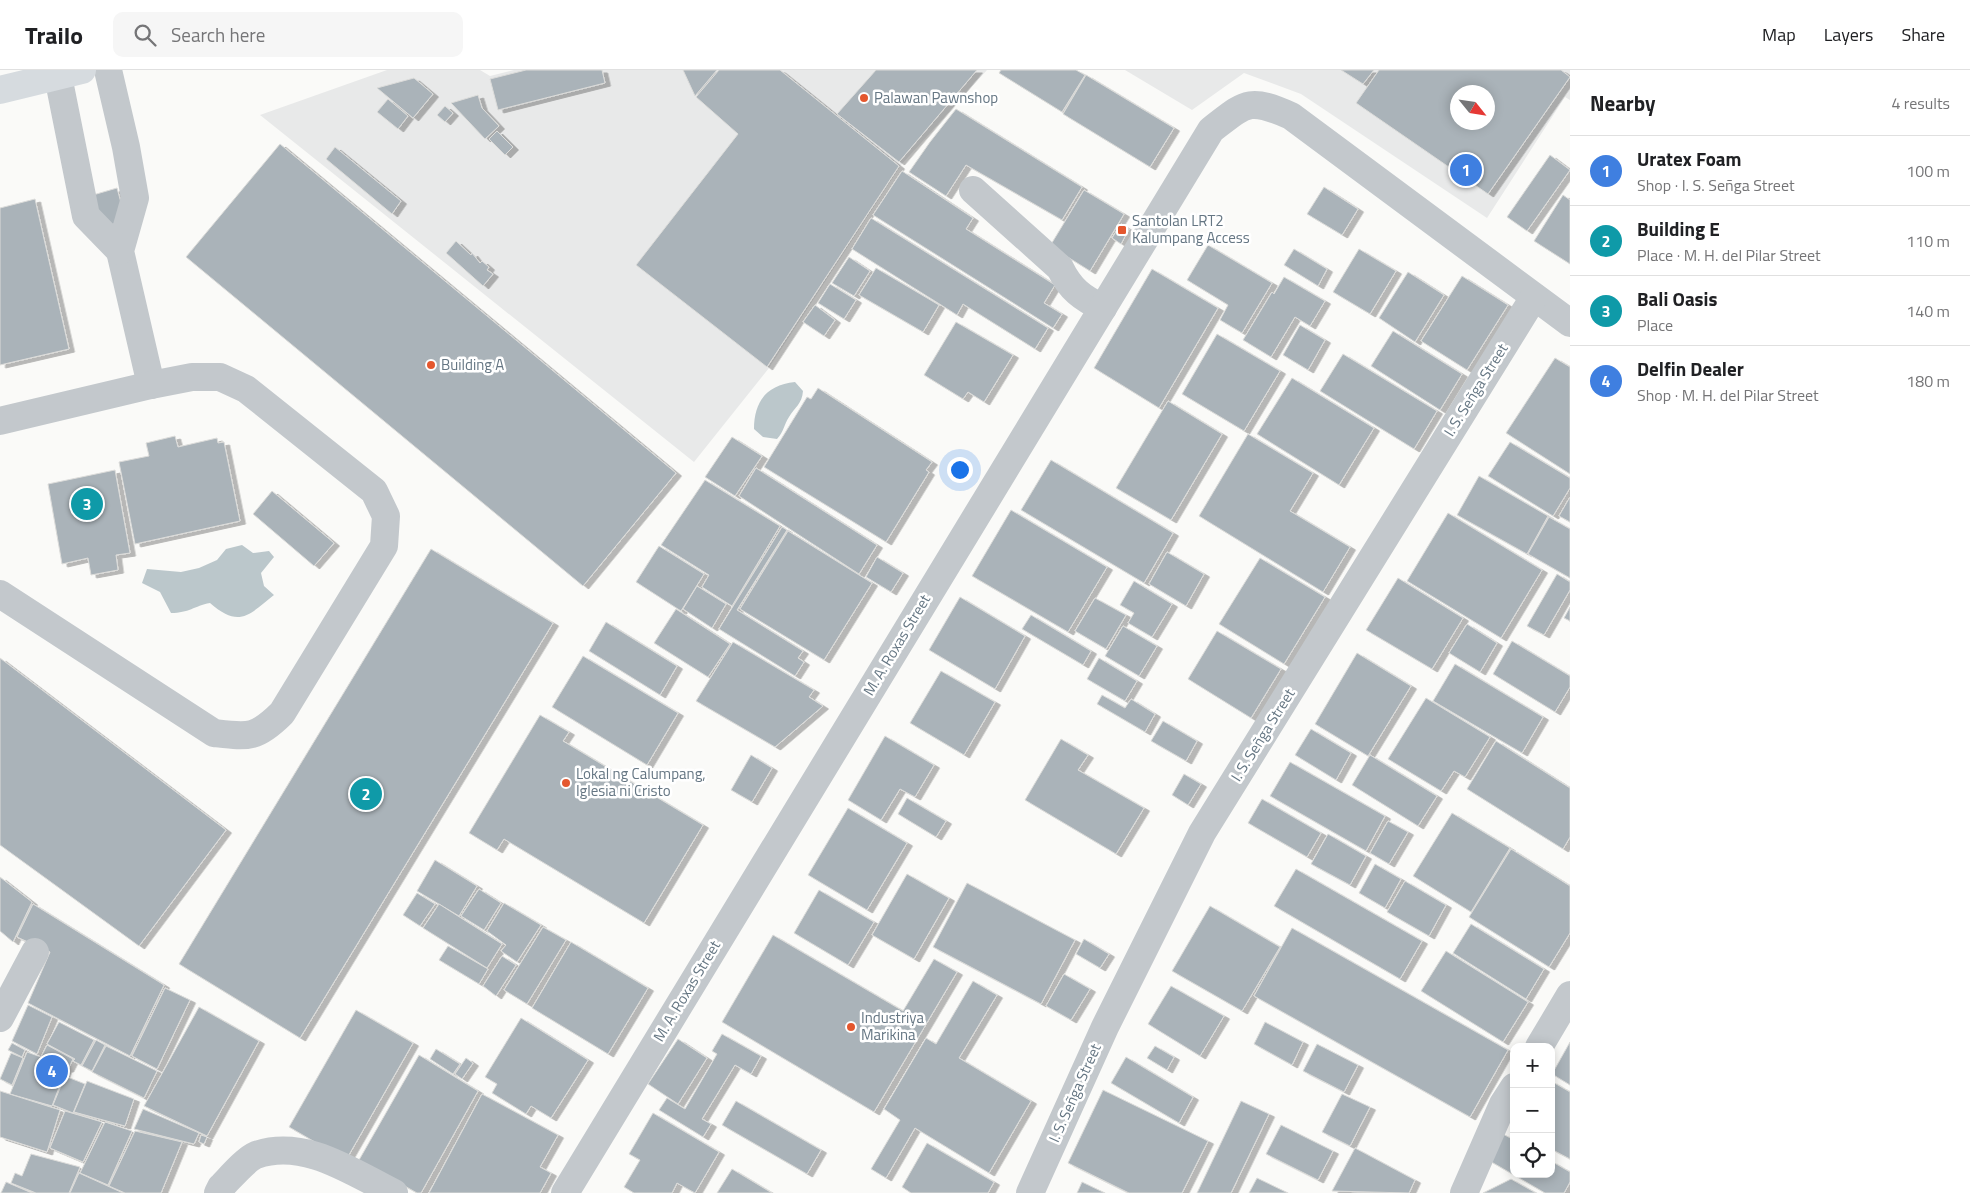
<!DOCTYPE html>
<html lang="en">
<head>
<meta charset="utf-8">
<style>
  body { margin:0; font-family:"Titillium Web",sans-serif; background:#f6f6f6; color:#202124 }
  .controls { position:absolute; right:15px; bottom:15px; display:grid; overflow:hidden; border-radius:10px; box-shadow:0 2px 12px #0003 }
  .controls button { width:45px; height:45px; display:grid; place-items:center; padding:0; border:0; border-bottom:1px solid #e0e0e0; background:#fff; color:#202124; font:25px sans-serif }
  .compass { position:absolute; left:1450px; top:15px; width:45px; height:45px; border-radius:50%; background:#fff; box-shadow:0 2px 12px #0003; rotate:120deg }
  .you { position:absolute; left:959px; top:399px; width:18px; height:18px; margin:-12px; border:4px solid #fff; border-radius:50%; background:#1a73e8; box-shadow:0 0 0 8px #1a73e833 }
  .badge { display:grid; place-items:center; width:32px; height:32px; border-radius:50%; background:#7c3aed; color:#fff; font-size:16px; font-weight:700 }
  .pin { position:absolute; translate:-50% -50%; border:2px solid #fff; box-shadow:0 1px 5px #0006 }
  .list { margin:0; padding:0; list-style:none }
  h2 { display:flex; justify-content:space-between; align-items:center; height:65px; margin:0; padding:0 20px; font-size:21px }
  h2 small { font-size:16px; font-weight:400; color:#757577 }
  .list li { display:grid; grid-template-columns:32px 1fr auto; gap:15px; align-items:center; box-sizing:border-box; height:70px; padding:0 20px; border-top:1px solid #e0e0e0 }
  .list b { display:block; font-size:19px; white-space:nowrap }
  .list p { margin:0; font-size:16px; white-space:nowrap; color:#757577 }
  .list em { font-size:16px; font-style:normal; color:#757577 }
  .icon { flex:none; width:28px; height:28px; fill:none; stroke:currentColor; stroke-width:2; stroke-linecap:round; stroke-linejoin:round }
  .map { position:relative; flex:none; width:1570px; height:1123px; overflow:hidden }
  header { display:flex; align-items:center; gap:30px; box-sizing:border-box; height:70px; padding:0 25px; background:#fff; border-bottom:1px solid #e0e0e0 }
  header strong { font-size:24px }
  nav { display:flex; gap:28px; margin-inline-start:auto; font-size:18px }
  .search { width:350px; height:45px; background:#f6f6f6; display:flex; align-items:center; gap:12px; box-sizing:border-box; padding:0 18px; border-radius:10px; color:#757577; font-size:19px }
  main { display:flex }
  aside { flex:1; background:#fff }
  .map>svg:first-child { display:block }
</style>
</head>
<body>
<header>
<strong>Trailo</strong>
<div class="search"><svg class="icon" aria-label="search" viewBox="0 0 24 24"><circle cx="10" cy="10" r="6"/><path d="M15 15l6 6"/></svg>Search here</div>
<nav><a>Map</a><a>Layers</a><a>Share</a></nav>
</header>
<main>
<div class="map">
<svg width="1570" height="1123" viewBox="0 0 1570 1123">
  <defs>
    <filter id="shadow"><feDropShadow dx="5.5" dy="3" stdDeviation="0" flood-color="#0004"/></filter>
  </defs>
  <rect width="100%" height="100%" fill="#fafaf8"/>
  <g fill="#e8e9e9" fill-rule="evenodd">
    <path d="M387,0h93l10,6 24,-6h473l-86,95 -132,203 -75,94 -434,-347z"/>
    <path d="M1125,0h445v30l-5,-3 -78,121 -186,-124 -57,-21 -52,37zM1458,22h30v30h-30z"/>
  </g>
  <g fill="#bbc7cb">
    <path d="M795,312l8,9c-1,13 -8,16 -14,26 -5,7 -5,15 -12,22l-14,-2 -9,-8c0,-28 13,-44 41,-47z"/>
    <path d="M242,475l11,8 16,-2 5,6 -13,16 3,13 10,9c-26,21 -35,33 -64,8 -16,3 -21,10 -39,10l-11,-21 -18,-9 5,-14 34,3 18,-4 18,-8 9,-11z"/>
  </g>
  <g fill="#aab3b9" stroke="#dcdcda" fill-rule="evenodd" filter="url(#shadow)">
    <path d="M526,0h76l3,13 -107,27 -8,-31z"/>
    <path d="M683,0h34l-22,26z"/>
    <path d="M719,0h61l119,96 -132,201 -131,-102 102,-131 -42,-37z"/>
    <path d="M876,0h101l-78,92 -62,-48z"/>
    <path d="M1001,0h75l9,5 -23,37 -63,-39z"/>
    <path d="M1341,0h33l-11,14z"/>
    <path d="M1379,0h182l9,7 -82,117 -132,-91zM1458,22h30v30h-30z"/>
    <path d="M1086,5l88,53 -24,39 -87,-53z"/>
    <path d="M414,8l19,16 -20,24 -36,-30z"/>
    <path d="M478,25l4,13 17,18 -14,13 -34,-36z"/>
    <path d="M388,29l20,17 -10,13 -21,-17z"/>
    <path d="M445,36l8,7 -8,9 -8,-7z"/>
    <path d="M956,39l126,78 -20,33 -96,-55 -20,31 -37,-24 21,-30z"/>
    <path d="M497,61l16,16 -8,8 -16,-16z"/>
    <path d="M280,74l396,329 -93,113 -397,-329z"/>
    <path d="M335,77l66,54 -9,13 -66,-55z"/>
    <path d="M1550,85l20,15 -43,61 -20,-14z"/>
    <path d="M902,101l71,47 -7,11 89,56 -11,18 18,11 -9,14 -180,-113z"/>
    <path d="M1324,117l34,22 -16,26 -35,-21z"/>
    <path d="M117,118l9,33 -24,6 -9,-32z"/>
    <path d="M1084,120l40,24 -34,57 -40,-25z"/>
    <path d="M1563,125l7,5v64l-36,-23z"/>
    <path d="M35,129l34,150 -69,16v-157z"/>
    <path d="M871,148l177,110 -13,21 -72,-45 -6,11 -105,-66z"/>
    <path d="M1121,154l8,5 -8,15 -9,-6z"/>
    <path d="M456,171l15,14 1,-2 8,10 2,-2 7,6 -2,3 6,4 -10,12 -37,-33z"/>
    <path d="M1208,175l64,38 -30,50 -22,-13 8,-15 -41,-25z"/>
    <path d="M1294,179l33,20 -9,17 -34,-21z"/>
    <path d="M1359,179l37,22 -26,43 -37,-22z"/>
    <path d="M849,187l21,14 -16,25 -22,-13z"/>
    <path d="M876,198l63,37 -16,27 -64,-37z"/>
    <path d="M1152,199l66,39 -59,100 -65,-40z"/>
    <path d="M1408,202l36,23 -29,47 -36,-24z"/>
    <path d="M1462,206l46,29 -41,65 -46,-29z"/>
    <path d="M1284,207l41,24 -15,25 -15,-9 -24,40 -28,-17 29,-48 2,2z"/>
    <path d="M830,214l26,16 -12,19 -26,-16z"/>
    <path d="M815,235l20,15 -11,16 -21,-14z"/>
    <path d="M956,252l57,33 -29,47 -16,-10 -5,7 -39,-24z"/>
    <path d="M1300,255l25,15 -17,30 -25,-15z"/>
    <path d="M1393,261l69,43 -22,36 -69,-44z"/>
    <path d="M1217,264l63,37 -36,60 -62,-37z"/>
    <path d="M1343,284l94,57 -23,38 -94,-58z"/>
    <path d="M1555,288l15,9v107l-64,-41z"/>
    <path d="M1292,308l82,50 -35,57 -82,-51z"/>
    <path d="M818,318l114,74 -6,8 3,2 -43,70 -122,-75 43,-70 4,2z"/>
    <path d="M1168,331l54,33 -51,86 -55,-32z"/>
    <path d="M1248,364l65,39 -23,38 60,36 -27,45 -124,-76z"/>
    <path d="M175,366l3,11 39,-9 1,5 6,-1 16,79 -105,23 -16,-82 30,-6 -3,-13z"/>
    <path d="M732,367l30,19 -27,40 -30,-19z"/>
    <path d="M1510,372l60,36v10l-17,28 -65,-40z"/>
    <path d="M1051,390l122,73 -29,50 -123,-73z"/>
    <path d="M756,398l121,77 -18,29 -120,-78z"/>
    <path d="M115,400l15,83 -14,2 2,15 -27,5 -3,-17 -26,6 -14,-80z"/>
    <path d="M1479,406l69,40 -21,38 -70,-39z"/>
    <path d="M705,410l75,46 -48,80 -30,-19 7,-12 -48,-30z"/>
    <path d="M272,421l62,52 -20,23 -61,-52z"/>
    <path d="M1570,427v25l-11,-6z"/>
    <path d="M1011,440l96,57 -39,65 -96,-56z"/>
    <path d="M1448,443l94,57 -41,68 -94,-57z"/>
    <path d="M1549,447l21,12v49l-42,-24z"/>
    <path d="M782,457l5,3 -50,80 66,41 -5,7 6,4 -9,14 -76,-47z"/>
    <path d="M788,461l84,52 -48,77 -84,-51z"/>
    <path d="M659,476l45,28 -23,37 -45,-29z"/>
    <path d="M431,479l122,74 -253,415 -121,-74z"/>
    <path d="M1167,482l37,22 -18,32 -37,-22z"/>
    <path d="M877,487l26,16 -12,19 -25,-15z"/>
    <path d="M1260,488l65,39 -41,67 -65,-40z"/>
    <path d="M1557,504l13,8v8l-26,45 -17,-9z"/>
    <path d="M1398,508l65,40 -31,51 -66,-39z"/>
    <path d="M1134,511l38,23 -20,33 -24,-14 6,-10 -14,-8z"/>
    <path d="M697,516l29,18 -14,24 -29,-19z"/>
    <path d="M960,527l65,39 -30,53 -66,-39z"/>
    <path d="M1095,528l31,17 -20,34 -31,-18z"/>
    <path d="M1570,537v14l-6,-3z"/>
    <path d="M676,539l54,35 -22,33 -54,-34z"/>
    <path d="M1031,545l60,36 -8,14 -61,-36z"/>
    <path d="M606,552l71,44 -17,29 -71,-44z"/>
    <path d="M1467,554l30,19 -17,29 -31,-19z"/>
    <path d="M1123,556l34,20 -18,30 -34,-20z"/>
    <path d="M1217,561l64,38 -30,49 -63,-39z"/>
    <path d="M1512,571l58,35v11l-15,25 -62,-38z"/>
    <path d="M733,572l81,48 -5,7 14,9 -48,41 -79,-46z"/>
    <path d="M1357,583l54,33 -43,70 -53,-32z"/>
    <path d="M583,586l95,57 -31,52 -95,-58z"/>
    <path d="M0,588l226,172 -87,116 -139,-101z"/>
    <path d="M1099,588l38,23 -12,20 -38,-22z"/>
    <path d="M1455,594l88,53 -21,36 -89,-52z"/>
    <path d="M941,601l54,31 -31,53 -54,-32z"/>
    <path d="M1102,625l23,13 6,-9 24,15 -10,18 -48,-28z"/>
    <path d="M1426,628l64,39 -25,40 -11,-6 -13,20 -53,-32z"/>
    <path d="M540,645l29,17 -6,9 140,84 -59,98 -140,-84 -7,11 -28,-17z"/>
    <path d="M1163,651l34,20 -11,20 -35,-20z"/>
    <path d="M1311,659l40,24 -15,27 -41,-25z"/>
    <path d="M885,666l49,29 -19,32 -15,-8 -19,31 -33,-20z"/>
    <path d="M1061,669l27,16 -10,15 66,38 -28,46 -91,-54z"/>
    <path d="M1496,671l74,47v49l-7,12 -96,-60z"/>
    <path d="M751,685l21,13 -20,34 -21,-12z"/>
    <path d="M1370,685l67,41 -19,30 -66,-41z"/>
    <path d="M1290,692l95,54 -19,35 -96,-55z"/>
    <path d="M1184,704l17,10 -13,21 -16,-10z"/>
    <path d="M907,728l39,23 -10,16 -38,-23z"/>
    <path d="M1262,729l59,34 -14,24 -59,-34z"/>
    <path d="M848,738l59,35 -40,67 -59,-35z"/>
    <path d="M1452,743l58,35 -39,64 -58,-36z"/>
    <path d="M1388,751l20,11 -19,32 -19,-11z"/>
    <path d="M1328,764l38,22 -16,29 -39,-21z"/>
    <path d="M1511,779l59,37v47l-21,34 -80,-50z"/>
    <path d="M435,790l42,26 -18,30 -42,-25z"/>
    <path d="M1375,794l26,15 -16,29 -26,-15z"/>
    <path d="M1296,799l126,72 -22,38 -126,-73z"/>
    <path d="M907,804l42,24 -35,61 -42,-24z"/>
    <path d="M0,807l32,25 -19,40 -13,-11z"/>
    <path d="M1405,811l41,24 -17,31 -42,-24z"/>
    <path d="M967,813l108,57 -34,64 -108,-57z"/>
    <path d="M479,819l22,14 -17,27 -23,-14z"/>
    <path d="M819,820l55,32 -26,43 -54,-32z"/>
    <path d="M417,823l18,11 -15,22 -17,-11z"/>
    <path d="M504,833l37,22 -24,37 -16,-11 5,-6 -19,-14z"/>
    <path d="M33,834l131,81 -34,71 -102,-53 22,-51 -33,-15z"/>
    <path d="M439,834l63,40 -15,24 -64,-40z"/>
    <path d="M1210,836l70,41 -38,64 -70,-40z"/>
    <path d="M1471,854l73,45 -18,30 -73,-46z"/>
    <path d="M543,857l23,13 -39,64 -23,-14z"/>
    <path d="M1292,858l216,122 -38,67 -216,-121z"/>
    <path d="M773,865l130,76 31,-52 23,13 -83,140 -152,-90z"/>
    <path d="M1084,869l25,15 -9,14 -24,-14z"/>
    <path d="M571,872l77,46 -40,66 -76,-46z"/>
    <path d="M448,876l40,23 -9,15 -40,-24z"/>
    <path d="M1446,881l82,51 -25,40 -82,-51z"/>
    <path d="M502,886l14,9 -20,31 -13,-10z"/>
    <path d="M1064,904l26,15 -19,31 -25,-14z"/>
    <path d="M973,911l24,14 -38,63 72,43 -42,72 -74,-45 -29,50 -15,-9 29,-49 -16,-11 42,-71 10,6z"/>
    <path d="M1171,916l53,30 -24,40 -52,-32z"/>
    <path d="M165,918l25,12 -33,69 -25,-13z"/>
    <path d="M28,935l24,12 -15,37 -25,-13z"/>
    <path d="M199,937l60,34 -52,95 -63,-30z"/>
    <path d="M356,940l57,33 -67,117 -57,-33z"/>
    <path d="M521,948l67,42 -37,58 -20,-12 -5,8 -34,-21 5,-9 -12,-7z"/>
    <path d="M59,952l35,18 -13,25 -8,-4 2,-2 -28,-15z"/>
    <path d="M1265,952l38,20 -11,23 -38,-21z"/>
    <path d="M722,964l39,22 -10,18 -16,-9 -33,54 9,5 -8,13 -44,-27 8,-12 18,11 32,-55 -5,-3z"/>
    <path d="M678,969l29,19 -29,46 -30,-20z"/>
    <path d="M96,970l9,5 -13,26 -10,-5z"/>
    <path d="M1570,972v43l-18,-11z"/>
    <path d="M12,973l13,7 -3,7 -14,-7z"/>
    <path d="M1317,974l41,21 -14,27 -41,-21z"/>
    <path d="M47,975l26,14 -5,10h-2l-14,37 -42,-12 17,-42 14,5z"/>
    <path d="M106,976l51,25 -13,27 -52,-26z"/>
    <path d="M1155,976l19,11 -7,13 -20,-12z"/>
    <path d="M436,979l24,15 -7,10 -23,-15z"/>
    <path d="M11,983l12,5 -11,27 -12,-6z"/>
    <path d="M419,985l59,36 -57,102h-4l-58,-33z"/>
    <path d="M1126,987l67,40 -14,26 -68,-40z"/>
    <path d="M466,988l7,5 -11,16 -7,-5z"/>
    <path d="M65,1006l20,8 -12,29 -20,-8z"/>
    <path d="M87,1011l47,18 -9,27 -51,-14z"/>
    <path d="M1551,1011l19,11v67l-19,-10z"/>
    <path d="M1103,1020l105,51 -26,52h-53l-61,-30z"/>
    <path d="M0,1021l60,19 -13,42 -47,-15z"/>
    <path d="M482,1024l76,41 -18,32 11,6 -11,20h-111z"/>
    <path d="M1342,1024l28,13 -20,39 -28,-14z"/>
    <path d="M736,1031l85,49 -14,24 -85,-49z"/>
    <path d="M1241,1031l28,13 -38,79h-34z"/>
    <path d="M143,1039l56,24 -5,11 -60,-15z"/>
    <path d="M65,1041l37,11 -19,40 -33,-14z"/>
    <path d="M653,1043l66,39 -24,41 -18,-10 -5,10h-38l-10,-6 16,-27 -11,-6z"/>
    <path d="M105,1052l27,9 -24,54 -28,-12z"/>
    <path d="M1281,1055l52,26 -15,29 -52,-26z"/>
    <path d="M135,1061l47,11 -21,51h-36l-16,-7z"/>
    <path d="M1503,1064l11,6v34h37v-13l19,11v10l-6,11h-19l-57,-33z"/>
    <path d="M201,1065l6,2 -3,7 -5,-2z"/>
    <path d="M927,1073l67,39 -6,11h-77l-9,-6z"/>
    <path d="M1355,1078l60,32 -6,13 -77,-2z"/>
    <path d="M31,1084l49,13 -11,26h-33l-25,-10 4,-10 7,3z"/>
    <path d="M732,1099l40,24h-55z"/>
    <path d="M79,1103l44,20h-53z"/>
    <path d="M1257,1108l31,15h-39z"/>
    <path d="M1511,1109l25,14h-53z"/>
    <path d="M6,1112l26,11h-31z"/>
    <path d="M1082,1112l23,11h-28z"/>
  </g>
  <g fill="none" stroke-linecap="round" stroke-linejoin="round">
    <g stroke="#c3c8cc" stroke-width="28">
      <path d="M108,0l18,77 9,51 -15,53 31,134"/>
      <path d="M58,6l28,140 34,35"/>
      <path d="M973,120l87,78c10,21 22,30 43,40"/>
      <path d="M0,351l151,-36 41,-8h28l26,12 128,102 12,25 -2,30 -102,167c-26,26 -34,24 -68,20l-214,-139"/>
      <path d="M0,948l35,-66"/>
      <path d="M1539,977l31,-52"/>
      <path d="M218,1123l3,-6c8,-8 25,-28 35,-32 48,-17 96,17 138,38"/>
      <path d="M565,1123l646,-1063c35,-27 37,-33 80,-14l279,207"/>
      <path d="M1030,1123l75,-166 97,-194 332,-536"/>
      <path d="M1464,1123l39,-89 11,-17"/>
    </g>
    <path stroke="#d6dbdf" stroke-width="28" d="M0,20l82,-20"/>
  </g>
  <g fill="#e4572e" stroke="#fff" stroke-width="2">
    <circle cx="864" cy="28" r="5"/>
    <rect x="1117" y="155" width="10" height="10" rx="2.5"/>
    <circle cx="431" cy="295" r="5"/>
    <circle cx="566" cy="713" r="5"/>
    <circle cx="851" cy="957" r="5"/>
  </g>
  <g text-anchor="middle" stroke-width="5" stroke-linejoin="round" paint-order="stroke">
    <g font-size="15" fill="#657683" stroke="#fff" text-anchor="start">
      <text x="874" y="33">Palawan Pawnshop</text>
      <text x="1132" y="156">Santolan LRT2<tspan x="1132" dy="17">Kalumpang Access</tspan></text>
      <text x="441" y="300">Building A</text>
      <text x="576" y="709">Lokal ng Calumpang,<tspan x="576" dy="17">Iglesia ni Cristo</tspan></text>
      <text x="861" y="953">Industriya<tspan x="861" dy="17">Marikina</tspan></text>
    </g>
    <g font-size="15" fill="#657683" stroke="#fff">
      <text transform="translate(1476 320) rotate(-58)" y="5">I. S. Señga Street</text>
      <text transform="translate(897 575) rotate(-59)" y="5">M. A. Roxas Street</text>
      <text transform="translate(1263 665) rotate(-58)" y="5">I. S. Señga Street</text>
      <text transform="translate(687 921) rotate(-59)" y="5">M. A. Roxas Street</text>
      <text transform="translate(1075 1023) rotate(-66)" y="5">I. S. Señga Street</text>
    </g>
  </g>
</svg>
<div class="controls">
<button>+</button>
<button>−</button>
<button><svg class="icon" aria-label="locate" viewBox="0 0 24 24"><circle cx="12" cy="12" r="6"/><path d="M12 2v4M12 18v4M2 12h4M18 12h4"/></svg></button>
</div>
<svg class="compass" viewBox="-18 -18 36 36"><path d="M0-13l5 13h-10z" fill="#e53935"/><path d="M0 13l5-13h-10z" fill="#757577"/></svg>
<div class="you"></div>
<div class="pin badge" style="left:1466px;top:100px;background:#3f7fe0">1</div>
<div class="pin badge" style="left:366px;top:724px;background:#0f9aa8">2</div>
<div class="pin badge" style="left:87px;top:434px;background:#0f9aa8">3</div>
<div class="pin badge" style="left:52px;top:1001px;background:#3f7fe0">4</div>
</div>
<aside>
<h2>Nearby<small>4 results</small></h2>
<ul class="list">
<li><span class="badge" style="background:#3f7fe0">1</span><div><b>Uratex Foam</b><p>Shop · I. S. Señga Street</p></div><em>100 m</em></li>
<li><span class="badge" style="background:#0f9aa8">2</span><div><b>Building E</b><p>Place · M. H. del Pilar Street</p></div><em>110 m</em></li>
<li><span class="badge" style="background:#0f9aa8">3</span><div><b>Bali Oasis</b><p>Place</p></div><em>140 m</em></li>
<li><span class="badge" style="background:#3f7fe0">4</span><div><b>Delfin Dealer</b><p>Shop · M. H. del Pilar Street</p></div><em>180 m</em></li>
</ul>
</aside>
</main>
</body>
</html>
